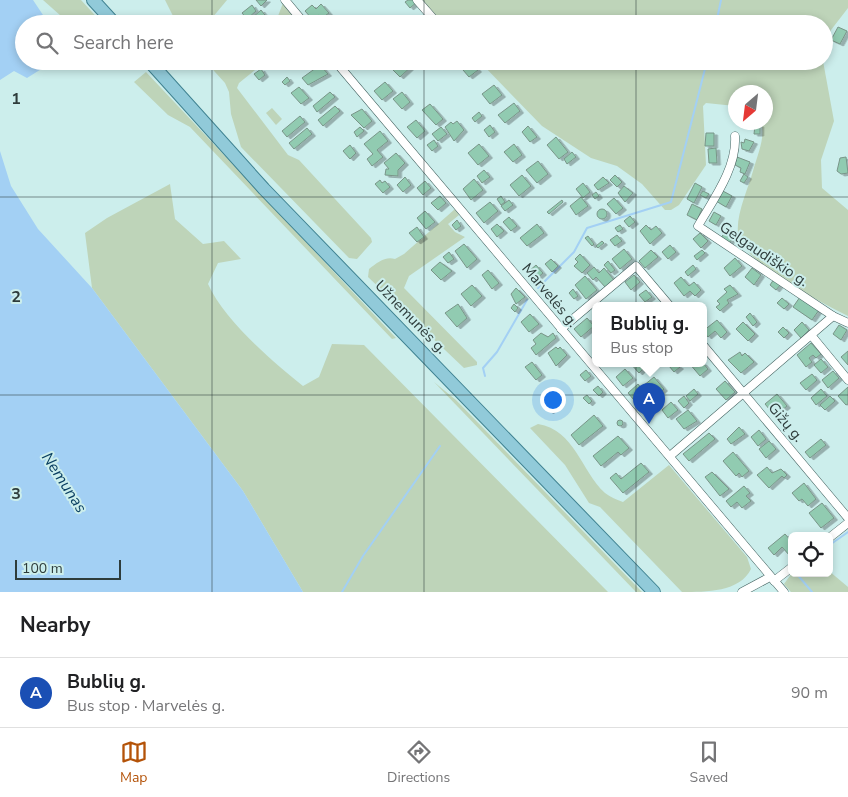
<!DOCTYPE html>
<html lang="en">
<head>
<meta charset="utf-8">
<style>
  body { margin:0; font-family:"Nunito Sans",sans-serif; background:#f2f2f2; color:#202124 }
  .controls { position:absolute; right:15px; bottom:15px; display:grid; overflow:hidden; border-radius:8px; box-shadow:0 2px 8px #0003 }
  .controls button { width:45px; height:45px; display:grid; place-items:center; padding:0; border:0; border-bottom:1px solid #e0e0e0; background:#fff; color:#202124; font:25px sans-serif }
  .compass { position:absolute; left:728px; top:85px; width:45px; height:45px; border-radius:50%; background:#fff; box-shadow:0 2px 8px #0003; rotate:208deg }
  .scale { position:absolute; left:15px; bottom:12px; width:106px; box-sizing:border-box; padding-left:5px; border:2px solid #2e3c3b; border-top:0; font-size:14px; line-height:18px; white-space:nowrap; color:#2e3c3b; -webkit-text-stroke:4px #cceeec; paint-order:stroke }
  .you { position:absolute; left:552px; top:399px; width:18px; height:18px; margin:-12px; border:4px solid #fff; border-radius:50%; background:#1a73e8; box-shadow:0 0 0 8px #1a73e833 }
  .badge { display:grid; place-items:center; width:32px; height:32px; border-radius:50%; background:#b45309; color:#fff; font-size:16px; font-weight:700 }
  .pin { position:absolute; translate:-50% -41px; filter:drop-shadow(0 1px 2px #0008) }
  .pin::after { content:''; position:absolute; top:26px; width:18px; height:15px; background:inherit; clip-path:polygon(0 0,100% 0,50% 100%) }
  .popup { position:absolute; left:592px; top:302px; width:115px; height:65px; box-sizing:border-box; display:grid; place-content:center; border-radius:8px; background:#fff; filter:drop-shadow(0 1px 4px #0005); font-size:16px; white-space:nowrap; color:#757577 }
  .popup b { font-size:19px; color:#202124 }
  .popup::after { content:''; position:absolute; left:50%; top:100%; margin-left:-10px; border:10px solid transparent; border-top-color:#fff }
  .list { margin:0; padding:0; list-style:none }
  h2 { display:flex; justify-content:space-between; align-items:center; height:65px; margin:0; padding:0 20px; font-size:21px }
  h2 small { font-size:16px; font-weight:400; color:#757577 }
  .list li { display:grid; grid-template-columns:32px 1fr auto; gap:15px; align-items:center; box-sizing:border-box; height:70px; padding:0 20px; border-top:1px solid #e0e0e0 }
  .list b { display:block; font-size:19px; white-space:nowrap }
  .list p { margin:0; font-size:16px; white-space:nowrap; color:#757577 }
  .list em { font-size:16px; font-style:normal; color:#757577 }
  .icon { flex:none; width:28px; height:28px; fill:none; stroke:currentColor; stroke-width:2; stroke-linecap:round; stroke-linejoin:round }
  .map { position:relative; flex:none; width:848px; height:592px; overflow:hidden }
  .search { position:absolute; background:#fff; box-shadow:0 2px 8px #0003; left:15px; right:15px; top:15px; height:55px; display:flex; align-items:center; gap:12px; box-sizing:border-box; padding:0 18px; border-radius:28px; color:#757577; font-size:19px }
  .sheet { height:135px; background:#fff }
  nav { display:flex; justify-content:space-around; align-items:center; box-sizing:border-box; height:70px; border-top:1px solid #e0e0e0; background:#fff; font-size:14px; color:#757577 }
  nav a { display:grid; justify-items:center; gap:2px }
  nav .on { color:#b45309 }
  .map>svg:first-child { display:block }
</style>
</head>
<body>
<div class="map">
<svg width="848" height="592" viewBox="0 0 848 592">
  <defs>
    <filter id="shadow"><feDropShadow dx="3.5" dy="2" stdDeviation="0" flood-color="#0004"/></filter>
  </defs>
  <rect width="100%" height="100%" fill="#cceeec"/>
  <g fill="#bed4b9">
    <path d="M43,0h38l22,24h-33z"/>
    <path d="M165,0h62l-20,24h-30z"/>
    <path d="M421,0h427v8l-17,22 -7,23v-29h-380z"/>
    <path d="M283,3l15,21h-30l10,-8z"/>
    <path d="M205,61h61l-27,22 -2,5 51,67 11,5 72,78 1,4 -15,17 -8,-1 -108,-111 -10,-33 -2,-22 -4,-9z"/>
    <path d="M479,61h344l11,60 -13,39 1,28 26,22v106c-25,-13 -108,-54 -110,-83 -2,-19 10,-44 15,-62 4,-15 13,-34 8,-48l5,-1v-30h-30l-1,14 -29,-3 -3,3 3,59 -27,40 -8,5h-6l-23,-26 -25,-18 -26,-8 -49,-32z"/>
    <path d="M146,72l250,266 -4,1 -202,-212 -22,-12 -34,-33z"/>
    <path d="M272,108l10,11 -6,6 -10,-12z"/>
    <path d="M170,184l5,35 28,25 21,-3 17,18 -23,4 -10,21c16,36 64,77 95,102l16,-9 13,-33 32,1 244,247h-305l-60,-101 -151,-203 -7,-55 22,-15z"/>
    <path d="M455,209l4,6 -11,9 7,8 10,5 -56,39 -5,12 73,74v3l-13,3 -96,-91 1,-8c8,-6 16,-13 26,-10l9,-5z"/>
    <path d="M434,382l22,18 186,192h-6z"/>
    <path d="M538,424c37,6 43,47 67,69 5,4 12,7 18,9l46,-37 78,92 4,12c-11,23 -45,23 -69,23l-82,-85 -11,-4 -24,-38 -35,-37z"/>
    <path d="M829,571l19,16v5h-57l-7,-8 8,-11h37z"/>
  </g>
  <g fill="#a3d0f4">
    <path d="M0,0h33l16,24h-25v37h30l-27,17 -13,-7 -14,9z"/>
    <path d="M0,151l11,35 27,43 54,59 151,203 60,101h-303z"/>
  </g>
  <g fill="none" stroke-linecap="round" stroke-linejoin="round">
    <g stroke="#a3d0f4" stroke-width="2">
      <path d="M716,24l5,-24"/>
      <path d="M538,288l36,-36 13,-24 84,-26 36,-141"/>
      <path d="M485,376l-2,-8 14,-16 30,-52"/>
      <path d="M831,544l17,-12"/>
      <path d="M796,573l16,19"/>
      <path d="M342,592l21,-36 77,-110"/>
    </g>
  </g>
  <g fill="#91cbb1" stroke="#799588" filter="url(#shadow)">
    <path d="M256,0h11l-6,6z"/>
    <path d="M408,0h7l2,2 -7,6 -5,-6z"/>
    <path d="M321,4l8,9 -7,5 -3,-3 -6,5 -8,-9 7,-6 4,4z"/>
    <path d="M252,5l4,6 -9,8 -5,-6z"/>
    <path d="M261,10l7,9 -6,5h-5l-5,-6z"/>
    <path d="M838,27l9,4 -7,13 -9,-4z"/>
    <path d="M294,61h13l-5,4z"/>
    <path d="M394,61l6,5 5,-5h5l3,4 -13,12 -11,-11z"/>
    <path d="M472,63l6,7 -9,7 -6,-7z"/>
    <path d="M320,65l8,9 -20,11 -6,-7z"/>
    <path d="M261,69l4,6 -6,5 -5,-6z"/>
    <path d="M287,77l3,4 -5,4 -3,-3z"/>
    <path d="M385,82l8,9 -11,9 -8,-9z"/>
    <path d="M494,85l8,10 -12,9 -8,-10z"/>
    <path d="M299,87l10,11 -8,6 -10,-11z"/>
    <path d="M330,92l5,5 -18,15 -4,-6z"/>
    <path d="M402,92l8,10 -8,7 -9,-10z"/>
    <path d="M514,103l6,8 -15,12 -7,-8z"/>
    <path d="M430,104l13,15 -7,6 -14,-15z"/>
    <path d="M335,106l5,5 -17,15 -5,-6z"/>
    <path d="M362,109l10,12 -8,7 -13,-13z"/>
    <path d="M479,112l3,4 -7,6 -3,-4z"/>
    <path d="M300,116l5,6 -18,15 -5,-6z"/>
    <path d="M416,120l9,11 -8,7 -10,-11z"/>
    <path d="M457,121l7,9 -10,11 -9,-14 6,-5 2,2z"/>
    <path d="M490,125l5,7 -6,5 -5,-7z"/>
    <path d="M755,125h5v9h-6z"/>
    <path d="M528,126l9,11 -7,5 -8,-10z"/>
    <path d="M360,127l4,4 -7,6 -3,-5z"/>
    <path d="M441,127l6,7 -9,7 -6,-7z"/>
    <path d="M307,128l5,6 -18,15 -5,-6z"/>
    <path d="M380,131l8,10 -11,9 6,7 -11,9 -5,-7 6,-5 -9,-10z"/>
    <path d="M706,133h8v13h-9z"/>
    <path d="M556,137l12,15 -9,7 -12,-14z"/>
    <path d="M745,139l9,3 -5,9 -7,-2 -1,-7 3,1z"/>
    <path d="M434,140l4,6 -6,5 -5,-6z"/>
    <path d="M479,144l10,12 -11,9 -10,-12z"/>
    <path d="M514,144l8,11 -9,7 -9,-10z"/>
    <path d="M350,145l6,8 -6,6 -7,-8z"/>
    <path d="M716,148l1,15h-8l-1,-14z"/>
    <path d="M572,152l4,5 -9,7 -3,-5z"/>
    <path d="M396,153l9,10 -7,7v6l-13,-1 1,-6h3l-5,-6z"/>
    <path d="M737,157l13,5 -5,12 -5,-2 1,-4 -6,-3z"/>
    <path d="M846,157l2,16 -7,1 -4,-3 3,-13z"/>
    <path d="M538,161l10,13 -11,9 -11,-13z"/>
    <path d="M484,170l6,7 -8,6 -5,-7z"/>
    <path d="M744,174l4,3 -4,6 -4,-2z"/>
    <path d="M522,175l9,11 -12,10 -9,-11z"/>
    <path d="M615,175l7,7 -5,5 -7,-7z"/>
    <path d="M405,177l6,8 -8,7 -6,-7z"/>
    <path d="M603,177l6,6 -11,7 -4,-5z"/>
    <path d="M474,179l9,11 -12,10 -8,-11z"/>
    <path d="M380,180l2,3 3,-2 5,6 -7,6 -8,-9z"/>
    <path d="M425,181l6,7 -8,7 -6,-7z"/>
    <path d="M583,183l7,9 -7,6 -7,-9z"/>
    <path d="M695,183l7,4 -8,16 -7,-4z"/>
    <path d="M624,186l9,7 -8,9 -7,-9z"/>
    <path d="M721,190l11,6 -6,11 -10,-6z"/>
    <path d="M703,191l6,3 -3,4 -6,-3z"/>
    <path d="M596,192l3,4 -4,3 -3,-4z"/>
    <path d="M440,196l6,7 -8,7 -7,-7z"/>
    <path d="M501,196l4,6 -4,3 -4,-6z"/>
    <path d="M581,197l7,9 -12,9 -6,-9z"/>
    <path d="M614,198l9,10 -7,6 -9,-10z"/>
    <path d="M509,200l4,5 -8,6 -4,-5z"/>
    <path d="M562,200l1,2 -14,12 -2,-2z"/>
    <path d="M490,202l8,9 -14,12 -8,-10z"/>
    <path d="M692,204l10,5 -5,11 -10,-5z"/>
    <circle cx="602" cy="214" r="5"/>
    <path d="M425,211l10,11 -9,7 -9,-11z"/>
    <path d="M714,212l7,4 -5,9 -7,-4z"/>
    <path d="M630,216l5,6 -6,5 -5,-6z"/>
    <path d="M509,217l8,9 -6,5 -8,-9z"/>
    <path d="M457,220l4,6 -5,4 -4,-5z"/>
    <path d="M497,224l7,7 -7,6 -6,-8z"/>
    <path d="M537,224l7,9 -17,13 -7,-8z"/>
    <path d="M620,225l3,4 -5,3 -3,-4z"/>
    <path d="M646,225l5,5 5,-4 6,7 -12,11 -10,-13z"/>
    <path d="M417,227l7,10 -7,5 -8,-9z"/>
    <path d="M725,232l9,5 -5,6 -8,-5z"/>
    <path d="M700,233l8,8 -7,7 -8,-9z"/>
    <path d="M617,235l5,6 -7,5 -5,-6z"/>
    <path d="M588,236l6,8 -2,2 -7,-8z"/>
    <path d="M602,241l2,2 -6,5 -2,-2z"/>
    <path d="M464,244l13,15 -10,9 -12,-17z"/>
    <path d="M670,245l6,7 -8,7 -6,-7z"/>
    <path d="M624,249l8,10 -12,10 -8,-10z"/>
    <path d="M651,250l7,7 -13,11 -6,-7z"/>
    <path d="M702,250l3,3 -8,7 -3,-4z"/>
    <path d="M449,252l5,7 -6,4 -5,-6z"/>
    <path d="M580,254l10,11 -8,8 -8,-7 4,-4 -3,-3z"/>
    <path d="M735,258l7,8 -12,10 -6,-8z"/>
    <path d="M551,259l7,7 -6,6 -7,-8z"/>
    <path d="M608,261l7,9 -4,3 -7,-8z"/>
    <path d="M440,262l12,9 -11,9 -10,-10z"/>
    <path d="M536,265l7,8 -8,7 -7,-8z"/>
    <path d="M693,265l3,4 -8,7 -3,-4z"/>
    <path d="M594,267l5,6 5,-5 10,12 -8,8 -10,-11 -3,3 -6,-7z"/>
    <path d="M752,268l9,7 -7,10 -9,-8z"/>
    <path d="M488,270l11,13 -7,6 -10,-14z"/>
    <path d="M634,275l6,7 -9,8 -6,-8z"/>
    <path d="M585,276l12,14 -11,9 -11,-14z"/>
    <path d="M681,277l8,9 5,-4 7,8 -6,6 -5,-5 -6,5 -10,-13z"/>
    <path d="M774,279l7,5 -5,6 -6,-5z"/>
    <path d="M472,285l10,11 -11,10 -10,-12z"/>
    <path d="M730,285l8,9 -11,6 2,3 -9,8 -4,-4 4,-3 -3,-3 10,-9 -3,-3z"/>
    <path d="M516,288l9,9 -9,7 -5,-10z"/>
    <path d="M573,289l5,7 -4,3 -5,-6z"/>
    <path d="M646,290l6,7 -7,5 -6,-7z"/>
    <path d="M800,297l19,13 -7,10 -19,-13z"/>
    <path d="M782,298l7,6 -5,5 -7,-6z"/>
    <path d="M458,304l9,14 -10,9 -12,-14z"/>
    <path d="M514,304l4,4 -3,4 -4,-4z"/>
    <path d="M750,313l7,9 -4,4 -7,-9z"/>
    <path d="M530,314l9,10 -10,8 -8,-10z"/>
    <path d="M587,318l7,8 -13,11 -7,-8z"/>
    <path d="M717,320l10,12 -6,6 -6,-7 -7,6 -5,-6z"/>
    <path d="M743,322l12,12 -7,7 -12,-12z"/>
    <path d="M802,322l7,8 -8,8 -7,-8z"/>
    <path d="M839,325l8,5 -6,10 -8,-6z"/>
    <path d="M783,327l6,6 -5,5 -6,-6z"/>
    <path d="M541,333l7,4 5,-4 3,5 -20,17 -5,-7 5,-4 -3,-4z"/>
    <path d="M811,343l10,11 -5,4 -3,-3 -4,3 3,4 -6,5 -9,-12z"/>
    <path d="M556,347l2,2 2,-2 7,8 -11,11 -8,-13z"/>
    <path d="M848,351v14l-7,-8z"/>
    <path d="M740,352l2,4 3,-3 9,9 -13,11 -13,-13z"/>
    <path d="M821,359l7,8 -7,6 -7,-8z"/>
    <path d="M532,362l10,13 -6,5 -11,-13z"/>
    <path d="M630,363h8l5,6 -4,4z"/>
    <path d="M673,363l7,4 -6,5 -5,-6z"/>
    <path d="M689,363h14l5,6 -8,7z"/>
    <path d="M625,369l8,9 -10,8 -7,-9z"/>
    <path d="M586,370l5,6 -6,5 -5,-6z"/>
    <path d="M833,371l6,7 -11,10 -6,-8z"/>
    <path d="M812,374l5,6 -11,10 -6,-7z"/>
    <path d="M654,377l10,12 -11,10 -10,-13z"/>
    <path d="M725,381l10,11 -9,8 -10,-11z"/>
    <path d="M638,384l6,8 -10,8 -6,-7z"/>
    <path d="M598,386l5,6 -4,4 -6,-6z"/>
    <path d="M848,387v17l-2,1 -8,-9z"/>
    <path d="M694,389l4,5 -8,7 -4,-5z"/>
    <path d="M821,389l6,7 -11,9 -5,-7z"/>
    <path d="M777,394l10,12 -12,10 -10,-12z"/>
    <path d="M587,395l5,6 -3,3 -6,-6z"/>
    <path d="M684,396l5,7 -5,5 -6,-7z"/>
    <path d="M830,396l5,5 -10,9 -5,-5z"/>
    <path d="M552,397l6,7 -8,8 -7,-7z"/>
    <path d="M671,402l7,8 -10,8 -6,-8z"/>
    <path d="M688,410l9,11 -13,8 -8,-10z"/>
    <path d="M594,415l9,11 -24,19 -8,-10z"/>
    <circle cx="620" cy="423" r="3"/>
    <path d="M739,427l6,7 -14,10 -4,-5z"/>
    <path d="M759,430l7,9 -8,7 -7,-9z"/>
    <path d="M709,433l6,6 -26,22 -6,-7z"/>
    <path d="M618,436l11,12 -8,7 -3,-3 -17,14 -8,-10z"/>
    <path d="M821,439l5,6 -16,13 -5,-6z"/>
    <path d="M769,441l7,8 -10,9 -7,-9z"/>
    <path d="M733,452l16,19 -7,6 -3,-4 -3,3 -13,-15z"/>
    <path d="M641,463l8,9 -26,21 -13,-15 6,-5 5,6z"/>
    <path d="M767,467l5,6 9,-4 6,6 -3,3 -2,-2 -13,12 -12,-13z"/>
    <path d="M712,472l17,17 -9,7 -15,-19z"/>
    <path d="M804,483l12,16 -8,7 -6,-7 -3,2 -7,-8z"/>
    <path d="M744,486l6,7 -4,3 5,5 -9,7 -5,-6 -6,5 -5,-6z"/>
    <path d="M822,503l12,15 -13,10 -12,-15z"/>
    <path d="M785,534l7,8v13l-2,1 -8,-9 -8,8 -6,-7z"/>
  </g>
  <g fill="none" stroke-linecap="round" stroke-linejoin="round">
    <g stroke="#446361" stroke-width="9">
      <g id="minor">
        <path d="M285,0l20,24"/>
        <path d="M417,0l21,24"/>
        <path d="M335,61l449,531"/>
        <path d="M735,136c2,32 -22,64 -37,90l135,90 15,7"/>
        <path d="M561,329l75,-63 33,39"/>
        <path d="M811,335l37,45"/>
        <path d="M703,345l145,173"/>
        <path d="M670,456l163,-140"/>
        <path d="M829,538l19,-15"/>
        <path d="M774,581l18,-14"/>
        <path d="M742,592l28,-15"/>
      </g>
    </g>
    <g stroke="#3f8291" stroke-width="14">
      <g id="primary">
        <path d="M93,0l22,24"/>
        <path d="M149,61l115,128 390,403"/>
      </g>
    </g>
    <use href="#minor" stroke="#fff" stroke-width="8"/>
    <use href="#primary" stroke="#91cad9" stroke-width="12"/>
  </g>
  <path fill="none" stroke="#2e3c3b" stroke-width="1" stroke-opacity="0.55" d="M212,0v24M424,0v24M636,0v24M212,61v531M424,61v531M636,61v531M0,197h848M0,395h848"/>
  <g text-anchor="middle" stroke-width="4" stroke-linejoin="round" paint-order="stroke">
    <g font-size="15" fill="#2e3c3b" stroke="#cceeec">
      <text transform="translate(764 254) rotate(34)" y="5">Gelgaudiškio g.</text>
      <text transform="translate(550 295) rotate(50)" y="5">Marvelės g.</text>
      <text transform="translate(411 317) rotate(46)" y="5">Užnemunės g.</text>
      <text transform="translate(786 422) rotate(50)" y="5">Gižų g.</text>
    </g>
    <g font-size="16" font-style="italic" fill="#0a3f62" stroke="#cceeec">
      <text transform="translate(65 482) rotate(57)" y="6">Nemunas</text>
    </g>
  </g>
  <g font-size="16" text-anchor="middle" font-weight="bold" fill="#2e3c3b" stroke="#cceeec" stroke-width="4" stroke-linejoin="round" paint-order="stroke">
    <text x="16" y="104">1</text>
    <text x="16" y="302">2</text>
    <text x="16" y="499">3</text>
  </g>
</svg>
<div class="controls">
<button><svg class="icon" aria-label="locate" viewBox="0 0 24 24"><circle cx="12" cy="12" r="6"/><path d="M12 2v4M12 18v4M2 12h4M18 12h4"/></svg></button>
</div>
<svg class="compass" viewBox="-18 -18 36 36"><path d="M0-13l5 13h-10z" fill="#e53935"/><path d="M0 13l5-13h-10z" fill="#757577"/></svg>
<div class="scale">100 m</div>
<div class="you"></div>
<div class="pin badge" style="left:649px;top:424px;background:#1a4fb4">A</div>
<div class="popup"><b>Bublių g.</b>Bus stop</div>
<div class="search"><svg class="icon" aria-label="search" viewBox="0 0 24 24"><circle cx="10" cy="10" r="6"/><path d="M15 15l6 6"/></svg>Search here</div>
</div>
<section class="sheet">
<h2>Nearby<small></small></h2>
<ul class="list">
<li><span class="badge" style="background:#1a4fb4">A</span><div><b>Bublių g.</b><p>Bus stop · Marvelės g.</p></div><em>90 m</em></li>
</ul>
</section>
<nav>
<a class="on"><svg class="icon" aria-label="map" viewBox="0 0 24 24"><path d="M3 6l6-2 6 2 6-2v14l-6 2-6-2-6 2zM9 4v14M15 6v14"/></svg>Map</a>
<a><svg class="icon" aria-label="directions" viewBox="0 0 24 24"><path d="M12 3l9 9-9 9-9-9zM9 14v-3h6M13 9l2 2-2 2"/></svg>Directions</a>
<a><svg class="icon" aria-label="saved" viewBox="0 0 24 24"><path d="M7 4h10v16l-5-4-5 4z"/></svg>Saved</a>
</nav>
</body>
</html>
